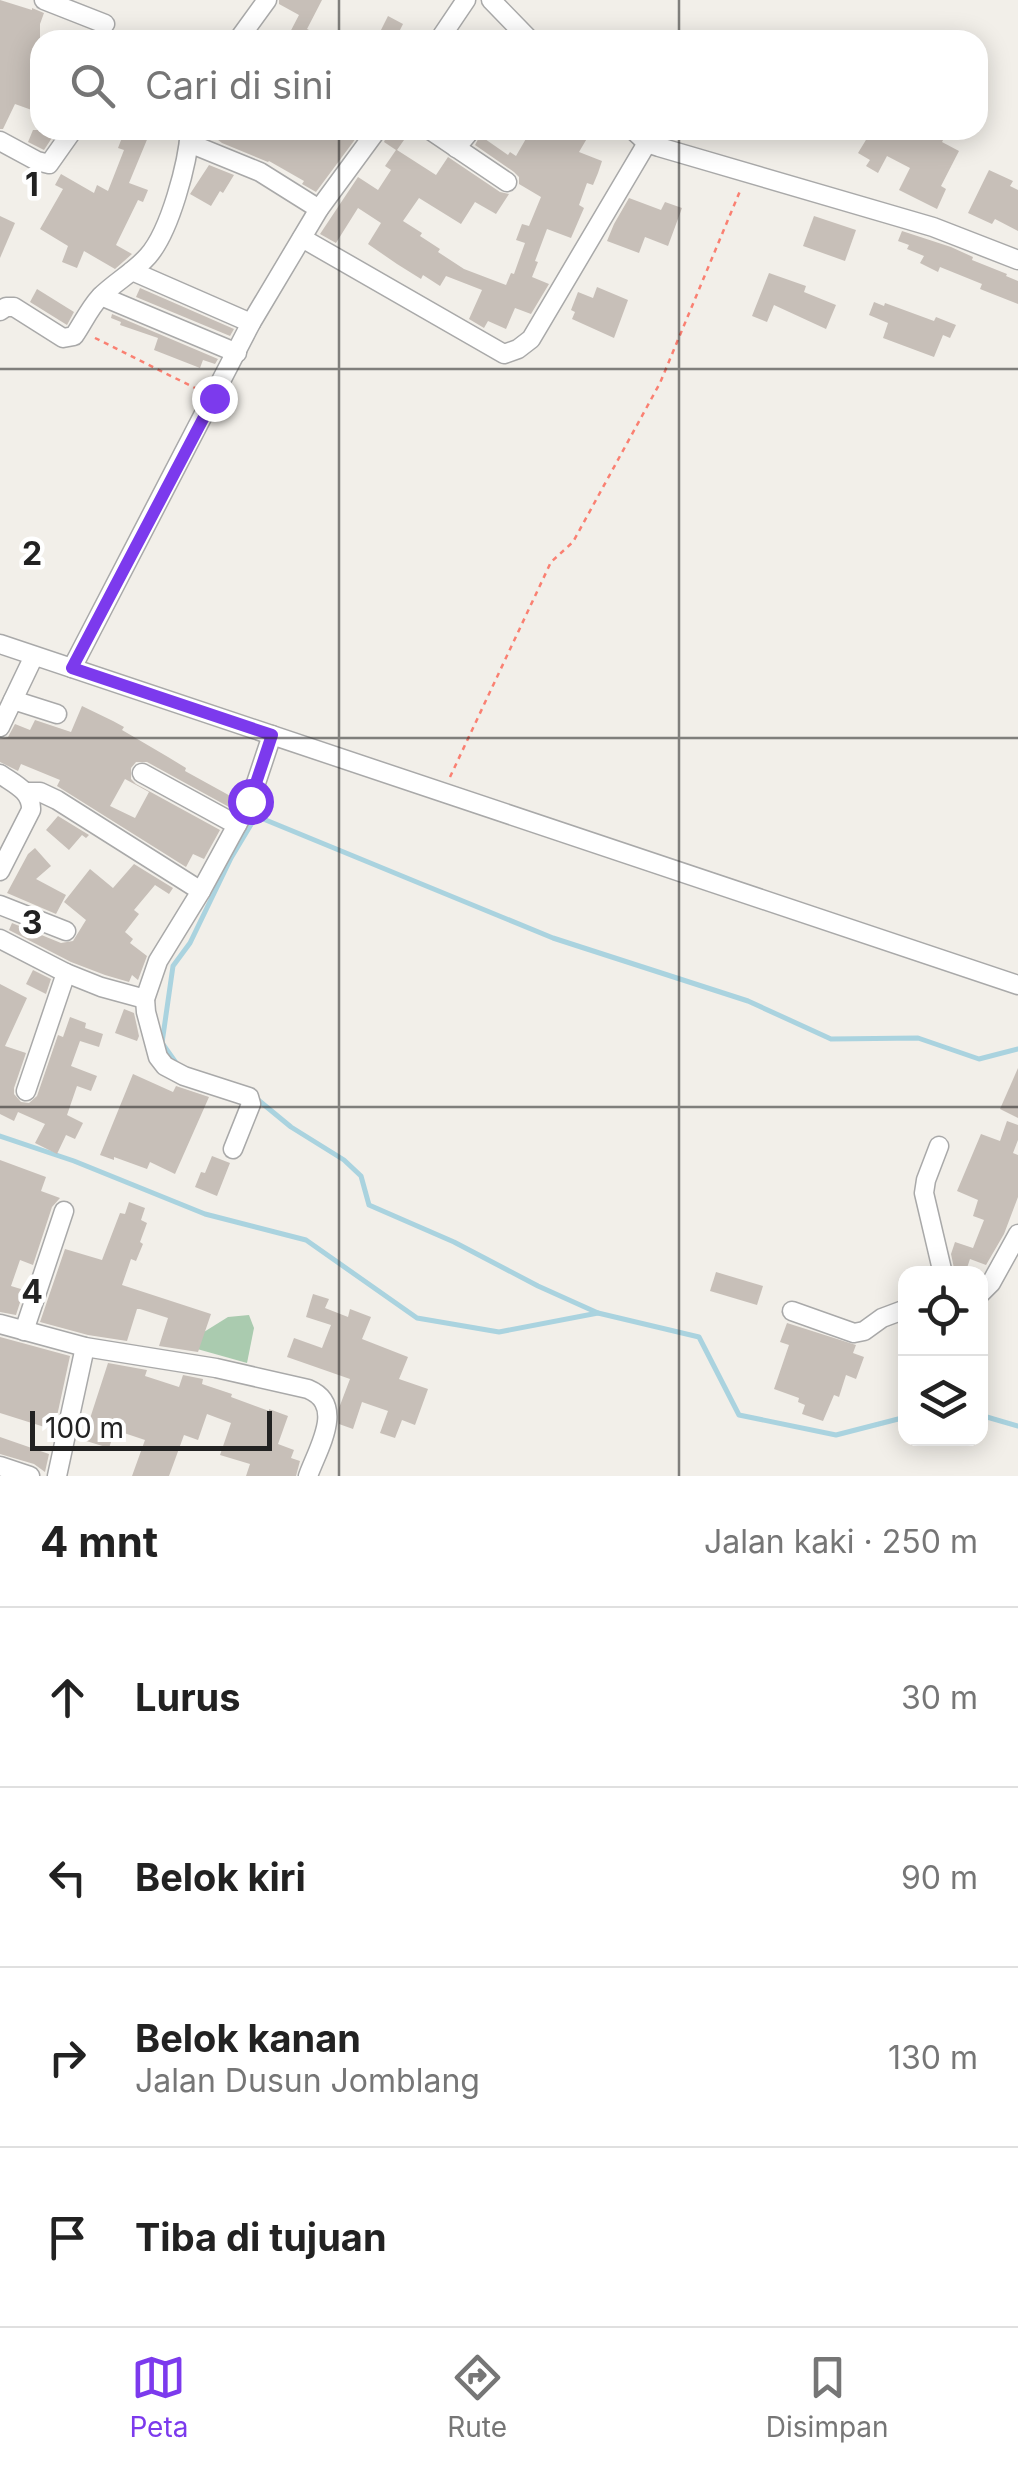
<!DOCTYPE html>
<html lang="id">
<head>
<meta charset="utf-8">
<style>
  body { margin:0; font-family:Inter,sans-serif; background:#f6f6f6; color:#222 }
  .controls { position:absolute; right:30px; bottom:30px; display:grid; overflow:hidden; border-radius:20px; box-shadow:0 5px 25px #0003 }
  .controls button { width:90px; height:90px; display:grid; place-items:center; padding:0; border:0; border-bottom:2px solid #e0e0e0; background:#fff; color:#222; font:50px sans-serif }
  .scale { position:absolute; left:30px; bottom:25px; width:242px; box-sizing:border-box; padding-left:10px; border:5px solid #222; border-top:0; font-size:28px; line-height:35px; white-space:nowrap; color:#222; -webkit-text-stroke:8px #fff; paint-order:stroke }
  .stop { position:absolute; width:30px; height:30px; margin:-22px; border:8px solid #7c3aed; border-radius:50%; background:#fff }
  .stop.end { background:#7c3aed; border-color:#fff; box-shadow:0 2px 10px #0008 }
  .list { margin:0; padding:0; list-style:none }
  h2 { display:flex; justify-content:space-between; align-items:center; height:130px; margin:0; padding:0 40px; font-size:42px }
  h2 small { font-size:32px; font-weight:400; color:#767676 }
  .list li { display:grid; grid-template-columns:65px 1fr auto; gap:30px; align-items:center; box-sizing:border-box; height:180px; padding:0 40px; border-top:2px solid #e0e0e0 }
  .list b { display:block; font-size:38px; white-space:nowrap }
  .list p { margin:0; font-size:32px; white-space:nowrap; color:#767676 }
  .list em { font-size:32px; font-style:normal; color:#767676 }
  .icon { flex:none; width:55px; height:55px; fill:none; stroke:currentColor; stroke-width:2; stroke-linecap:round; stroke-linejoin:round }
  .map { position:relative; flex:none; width:1018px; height:1476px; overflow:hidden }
  .search { position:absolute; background:#fff; box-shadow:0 5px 25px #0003; left:30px; right:30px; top:30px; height:110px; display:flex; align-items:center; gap:25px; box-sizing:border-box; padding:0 35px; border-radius:30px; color:#767676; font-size:38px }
  .sheet { height:850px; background:#fff }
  nav { display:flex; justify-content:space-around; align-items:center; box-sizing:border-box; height:140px; border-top:2px solid #e0e0e0; background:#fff; font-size:28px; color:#767676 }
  nav a { display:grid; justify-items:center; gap:5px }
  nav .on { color:#7c3aed }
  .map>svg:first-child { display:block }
</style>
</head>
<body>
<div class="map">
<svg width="1018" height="1476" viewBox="0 0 1018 1476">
  <rect width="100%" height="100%" fill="#f2efe9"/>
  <path fill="#aacbaf" d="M249,1315l5,13 -7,35 -64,-18 45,-28z"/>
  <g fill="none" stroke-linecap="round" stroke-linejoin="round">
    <g stroke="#aad3df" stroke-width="5">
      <path d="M179,1067l-17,-24 11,-77 17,-23 41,-85 25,-42 297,122 195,63 83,38 87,-1 61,21 39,-10"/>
      <path d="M257,1099l34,28 53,33 17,16 8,29 85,37 84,44 60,27"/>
      <path d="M0,1136l74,25 131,53 101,26 111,78 82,14 99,-19 101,24 40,78 97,20 70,-18"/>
      <path d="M980,1415l38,11"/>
    </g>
  </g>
  <g fill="#c7bfb8" fill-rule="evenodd">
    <path d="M0,0l32,10v-2l12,5 -4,11v89l-25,-9 -12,25h-3z"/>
    <path d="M279,0h43l-15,29 22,11h-43l13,-25 -20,-11z"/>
    <path d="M388,16l15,8 -8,16h-19z"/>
    <path d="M33,130h24l-13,20 -16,-8z"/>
    <path d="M125,130h26l-22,53 19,7 -5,12 -5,-2 -22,45 16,9 -17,15 -31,-18 -7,17 -15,-6 6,-16 -28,-17 23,-40 -8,-4 6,-11 33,19 3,-8 11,6 16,-41 -6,-2z"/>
    <path d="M205,130h157l-46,62 -14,-8 2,-3 -35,-20 -1,1 -46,-19z"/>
    <path d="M389,130h22l-14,20 39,25 12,-18 52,35 9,2 -13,20 -21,-12 -14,22 -42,-26 -16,23 19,12 -2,3 20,13 -2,3 26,17 42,16 5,-12 3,1 11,-31 -9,-3 6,-16 7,2 12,-29 -22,-13v-7l-5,-5 -39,-27 8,-15h8l-6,9 23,16 2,-3 6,4 15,-26h21l10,8 5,-8h25l-13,22 23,9 -4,12 -5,12 -6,-2 -8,22 5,3 -13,30 -24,-9 -12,32 3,1 -6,15 17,7 -18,30 -16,-6 -9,21 -18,-8 -4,7 -15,-9 13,-29 -36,-14 -6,10 -17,-11 -2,4 -24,-15 -29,-20 13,-21 -23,-15 -22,35 -16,-9 38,-57 20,13 13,-20 -6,-4 11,-16 -12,-8z"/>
    <path d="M872,130h56l16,8 -2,4 17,9 -18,35 5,3 -9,20 -38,-19 11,-22 -23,-12 -9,17 -12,-7 4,-6 -12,-7z"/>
    <path d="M209,165l25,10 -11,18 -3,-2 -9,15 -21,-12z"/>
    <path d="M989,170l24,11 -3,5 8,4v41l-23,-12 -3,5 -24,-11z"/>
    <path d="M629,198l32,12 4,-8 17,6 -14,38 -23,-9 -6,16 -32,-12 7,-17z"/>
    <path d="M0,216l15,7 -15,35z"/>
    <path d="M814,216l42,14 -11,31 -42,-15z"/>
    <path d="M902,231l49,16 22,10 -1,3 35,14 -1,2 12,5v23l-38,-15 2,-5 -42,-17 -2,5 -18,-9 4,-7 -17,-7 2,-4 -11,-4z"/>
    <path d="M769,273l37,13 -2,6 32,13 -10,24 -52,-24 -7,17 -15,-6z"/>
    <path d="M597,287l31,13 -14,38 -42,-19 3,-7 -4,-2 7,-18 15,6z"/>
    <path d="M140,288l94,41 -4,7 -94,-39z"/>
    <path d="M37,289l37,23 -7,13 -37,-23z"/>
    <path d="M874,302l10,4 1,-3 49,18 2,-4 20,8 -6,13 -7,-3 -9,22 -51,-19 5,-15 -19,-8z"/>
    <path d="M112,314l106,45 -3,5 -12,-4 -3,8 -46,-18 4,-12 -38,-13 1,-3 -10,-4z"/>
    <path d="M82,706l31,15 11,6 -2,3 46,27 18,11 -1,3 49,27 -5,9 -82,-45h-11l-5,6v11l5,5 84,46 -16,29 -11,-5 -7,13 -129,-81 3,-6 -39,-16 -3,7 -18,-9v-23l8,-2 7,-13 15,6 5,-10 36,12zM125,779l24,13 -14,26 -25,-12z"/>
    <path d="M58,816l31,19 -3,3 -4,-3 -13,15 -23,-20z"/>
    <path d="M35,848l16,18 -15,13 30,16 -10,19 -49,-21 21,-39z"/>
    <path d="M134,864l39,24 -4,6 -14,-9 -21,25 5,4 -14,18 8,7 -3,4 17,13 -9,24 -6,-5 -3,7 -24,-7 -34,-13 -62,-32 3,-7 49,20 12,-2 13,-21 -22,-18 26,-33 23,19z"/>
    <path d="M33,970l18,9 -5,15 -20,-10z"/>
    <path d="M0,984l27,14 -22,48 21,7 -12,35v6l7,8 8,1 8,-7 21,-61 5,2 7,-20 16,6 -1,5 18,6 -4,13 -19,-6 -9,25 26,10 -6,15 -14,-5 -10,29 16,8 -8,16 -9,-4 -9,19 -22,-11 10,-19 -27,-12 -4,9 -14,-7z"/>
    <path d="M124,1009l10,4 5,23 -2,5 -22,-8z"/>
    <path d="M1018,1068v50l-18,-9z"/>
    <path d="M133,1074l40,18 3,-6 33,11 -34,77 -25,-12 -3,7 -33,-12v3l-14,-5z"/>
    <path d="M1007,1121l11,4v15l-5,13 5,2v42l-14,37 -18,31 -16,-6 -5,15 -10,-1 -4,-19 4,-12 18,6 11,-28 -11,-4 5,-16 -21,-9 24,-57 19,7z"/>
    <path d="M212,1156l18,7 -13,33 -22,-9 6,-15 4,1z"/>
    <path d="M0,1160l46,17 -5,14 19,7 -8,9 -19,58 -13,-5 -9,26 13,4 -8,25 -16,-3z"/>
    <path d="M129,1202l16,6 -4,12 6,3 -7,19 3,2 -7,17 -5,-2 -9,26 89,29 -13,38 -39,-6 9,-28 -28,-9h-3l-10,32 -39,-6 -48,-13 25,-73 37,11 18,-47 5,1z"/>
    <path d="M716,1272l47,14 -6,19 -47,-14z"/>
    <path d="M313,1294l16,5 -4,9 23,9 2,-8 21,8 -9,22 46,18 -9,22 29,10 -13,36 -13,-5 -7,18 -15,-5 8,-22 -26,-9 -9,27 -14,-5v-16l11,-29 -63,-22 7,-19 28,10 9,-23 -25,-8z"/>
    <path d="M787,1323l69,22 -3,8 11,4 -8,22 -10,-4 -7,22 -5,-2 -11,26 -21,-7 3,-9 -7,-3 1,-4 -25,-9 15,-44 -9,-3z"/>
    <path d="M0,1337l70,19 -16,74 -54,-17z"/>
    <path d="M108,1363l39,7 -2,6 34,11 4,-12 20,4 -1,5 30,10 -1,3 38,14v-2l19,7 -10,28 16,6 -3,8 9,3 -4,15h-50l4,-12 -30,-9 11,-32 -24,-9 -9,26 -14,-5 -15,41h-37l13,-36 -30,-10 -6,18 -26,-8z"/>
    <path d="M0,1437l49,17 -4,18 -11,-8 -34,-10z"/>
  </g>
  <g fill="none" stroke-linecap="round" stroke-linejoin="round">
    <g stroke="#a9a9a9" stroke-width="21">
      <g id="minor">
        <path d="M44,0l61,24"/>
        <path d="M491,0l39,40"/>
        <path d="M238,40l29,-40"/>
        <path d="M439,40l27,-40"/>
        <path d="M430,130l77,52"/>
        <path d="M633,130l14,13 12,4 274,80 85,33"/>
        <path d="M0,141l37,20 12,3 24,-34"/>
        <path d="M189,143l71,29 59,37"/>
        <path d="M456,148l15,-18"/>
        <path d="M302,238l202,116 14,-5 13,-10 116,-196"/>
        <path d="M132,271l119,52"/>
        <path d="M101,296l136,57"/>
        <path d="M0,311l6,-4h8l49,31 11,-2c9,-13 15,-27 26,-39 15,-15 34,-25 48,-41 22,-25 40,-93 42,-126"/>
        <path d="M0,644l1018,341"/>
        <path d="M72,668l179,-345 68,-114 58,-79"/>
        <path d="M13,700l44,14"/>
        <path d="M0,727l34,-71"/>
        <path d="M142,773l95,52"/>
        <path d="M0,774c14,10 32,17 31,36l-31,61"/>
        <path d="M26,792h14l17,8 144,91"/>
        <path d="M0,905l66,26"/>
        <path d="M0,939l66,34 35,14 44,12"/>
        <path d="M26,1091l40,-118"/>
        <path d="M939,1146l-13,34 -2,13 19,81"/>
        <path d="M233,1149l18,-45 -2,-7 -65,-21 -19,-10 -7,-9 -12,-45 -1,-13 13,-38 43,-70 49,-90 22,-66"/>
        <path d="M980,1294l11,-11 27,-49"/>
        <path d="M792,1311l62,22 10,-2 18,-13 24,-9"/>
        <path d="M0,1324l85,23 131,21 92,21c38,16 10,59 0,87"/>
        <path d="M24,1331l40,-120"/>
        <path d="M0,1466l30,10"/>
        <path d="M57,1476l28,-129"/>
      </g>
    </g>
    <g stroke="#fa8072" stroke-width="2.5" stroke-dasharray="5 5" stroke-linecap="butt">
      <path d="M95,338l100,50"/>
      <path d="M450,777l101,-215 22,-20 87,-159 80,-192"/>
    </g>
    <use href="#minor" stroke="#fff" stroke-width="18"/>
  </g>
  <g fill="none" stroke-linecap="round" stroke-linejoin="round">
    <path stroke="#7c3aed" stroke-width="12" d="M214,398l-142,270 200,67 -22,66"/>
  </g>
  <path fill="none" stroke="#222" stroke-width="2.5" stroke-opacity="0.55" d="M339,0v40M679,0v40M339,130v1346M679,130v1346M0,369h1018M0,738h1018M0,1107h1018"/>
  <g font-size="32" text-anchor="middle" font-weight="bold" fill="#222" stroke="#fff" stroke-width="9" stroke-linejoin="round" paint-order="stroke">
    <text x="32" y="196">1</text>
    <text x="32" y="565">2</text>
    <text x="32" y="934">3</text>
    <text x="32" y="1303">4</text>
  </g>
</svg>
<div class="controls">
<button><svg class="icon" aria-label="locate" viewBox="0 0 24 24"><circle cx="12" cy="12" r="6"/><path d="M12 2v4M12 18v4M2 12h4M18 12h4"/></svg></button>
<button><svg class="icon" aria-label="layers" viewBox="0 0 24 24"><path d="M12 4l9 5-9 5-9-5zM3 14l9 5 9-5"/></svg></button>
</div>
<div class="scale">100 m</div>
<div class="stop" style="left:250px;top:801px"></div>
<div class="stop end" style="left:214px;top:398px"></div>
<div class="search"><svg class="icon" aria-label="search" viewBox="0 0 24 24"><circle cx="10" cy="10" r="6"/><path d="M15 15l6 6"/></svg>Cari di sini</div>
</div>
<section class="sheet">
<h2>4 mnt<small>Jalan kaki · 250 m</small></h2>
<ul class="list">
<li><svg class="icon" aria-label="ahead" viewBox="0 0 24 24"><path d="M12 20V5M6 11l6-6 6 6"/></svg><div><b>Lurus</b></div><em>30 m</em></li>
<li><svg class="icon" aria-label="left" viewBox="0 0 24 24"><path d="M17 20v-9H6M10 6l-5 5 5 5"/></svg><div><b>Belok kiri</b></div><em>90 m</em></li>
<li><svg class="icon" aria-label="right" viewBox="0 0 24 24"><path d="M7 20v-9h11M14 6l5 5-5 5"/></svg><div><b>Belok kanan</b><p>Jalan Dusun Jomblang</p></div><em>130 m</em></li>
<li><svg class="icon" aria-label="arrive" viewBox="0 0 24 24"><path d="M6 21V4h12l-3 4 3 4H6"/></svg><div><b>Tiba di tujuan</b></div></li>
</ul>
</section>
<nav>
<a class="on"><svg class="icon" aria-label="map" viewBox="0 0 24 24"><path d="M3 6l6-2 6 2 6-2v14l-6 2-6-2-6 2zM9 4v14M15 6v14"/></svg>Peta</a>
<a><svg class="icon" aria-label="directions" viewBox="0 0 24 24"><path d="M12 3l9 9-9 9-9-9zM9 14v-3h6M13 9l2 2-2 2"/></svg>Rute</a>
<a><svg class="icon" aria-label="saved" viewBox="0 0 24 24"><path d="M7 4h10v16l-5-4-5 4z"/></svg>Disimpan</a>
</nav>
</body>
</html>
